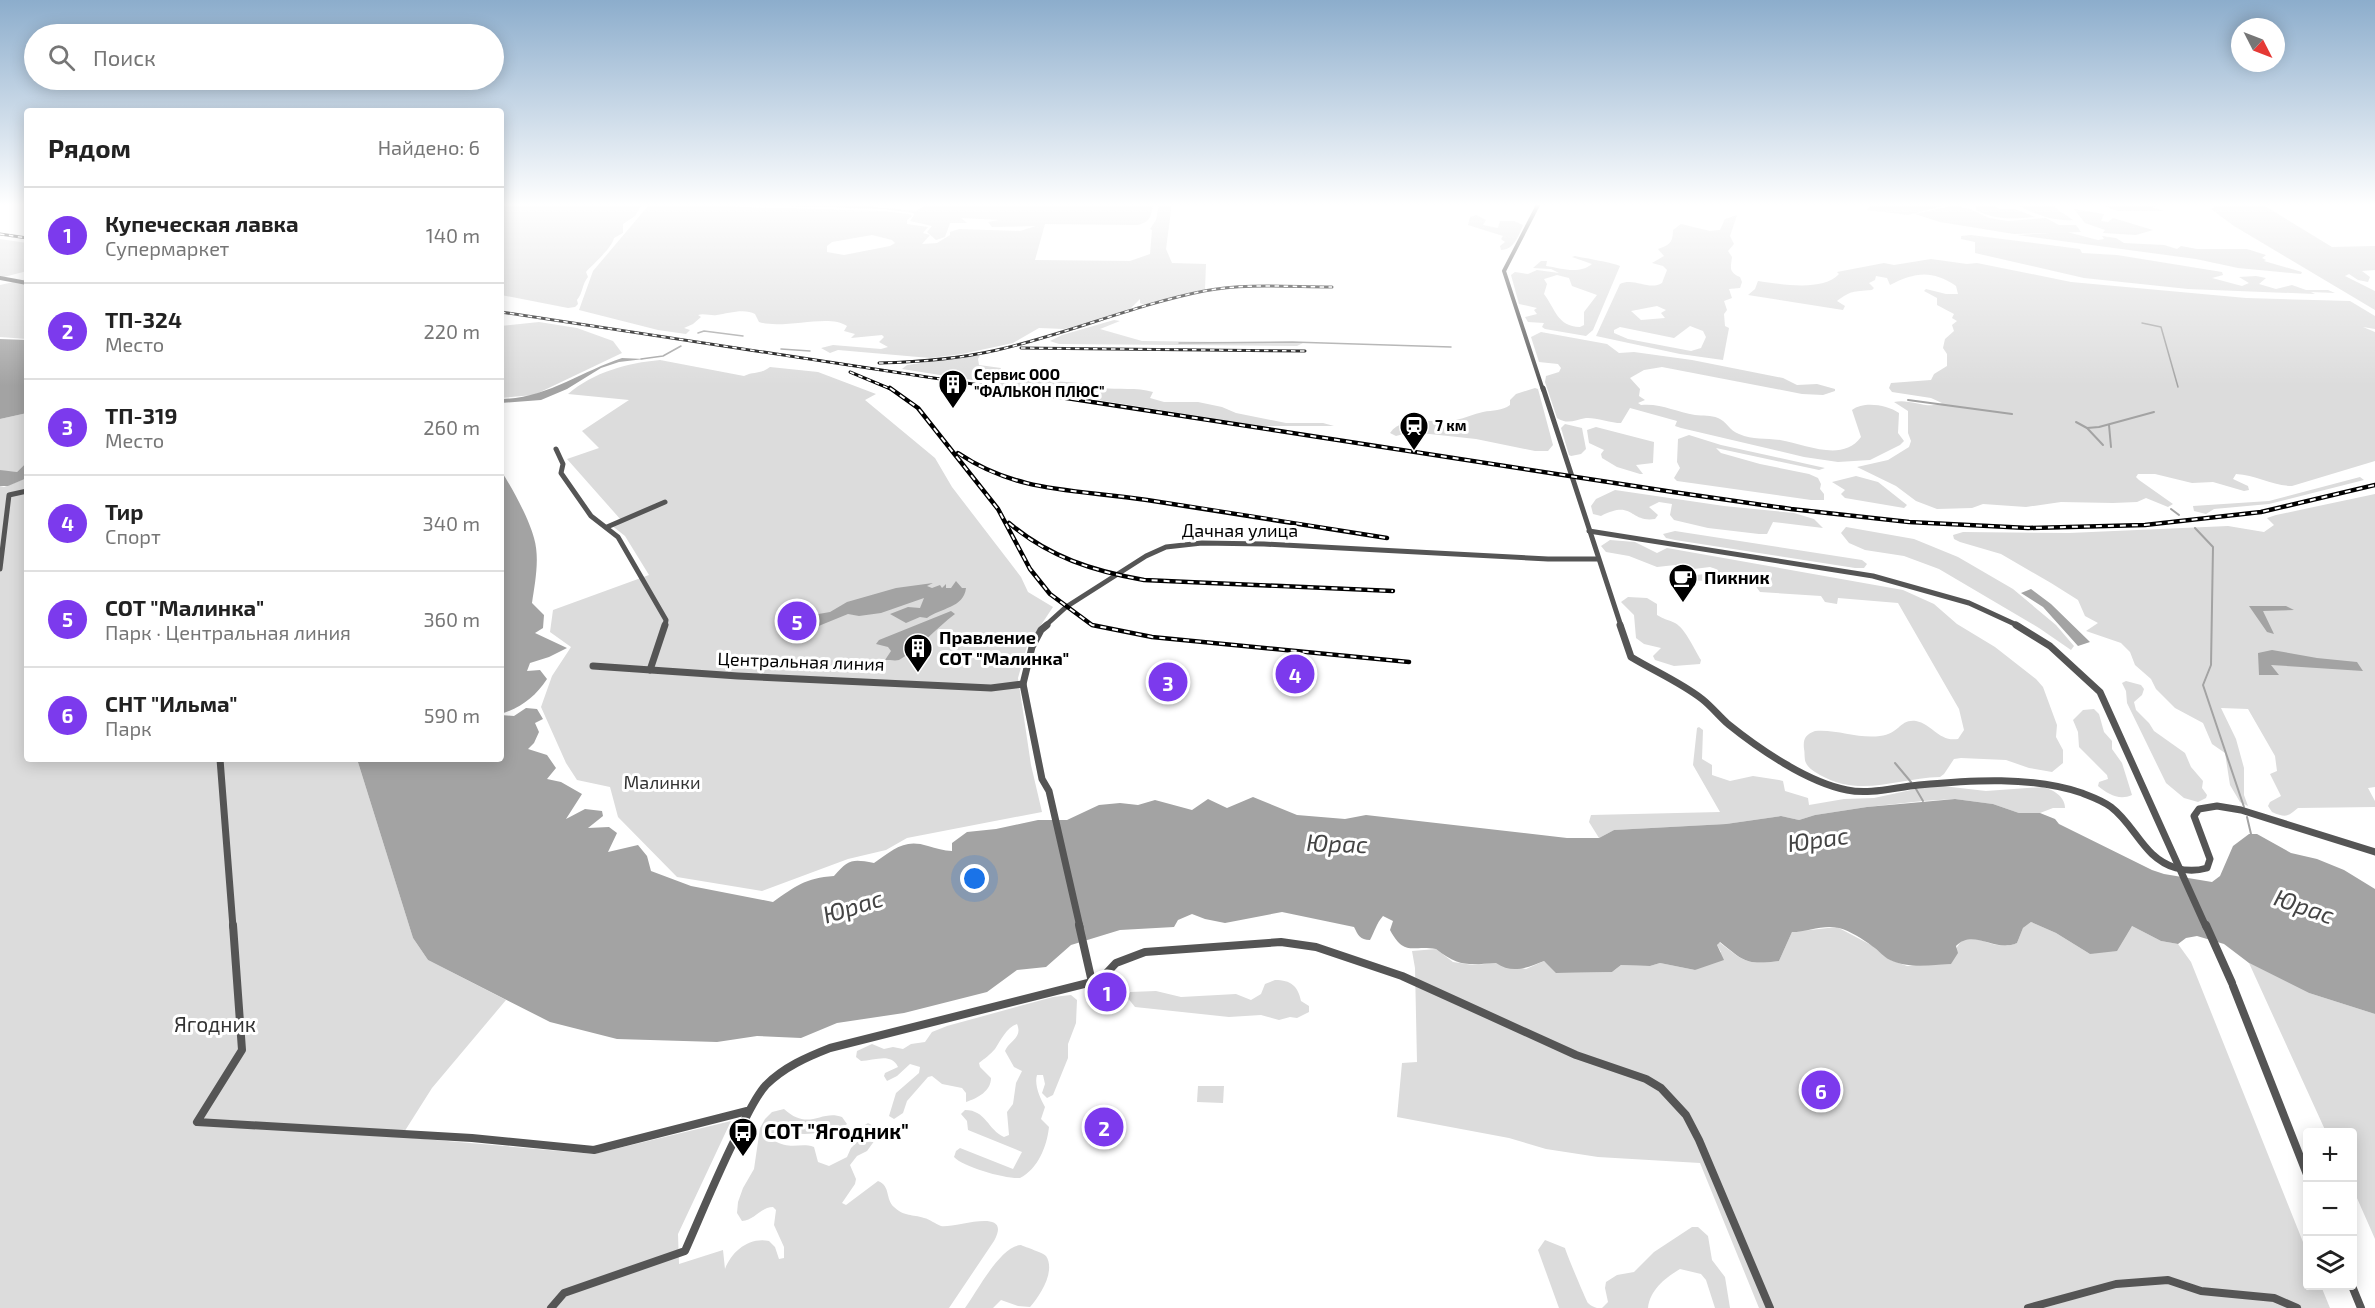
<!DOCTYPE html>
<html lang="ru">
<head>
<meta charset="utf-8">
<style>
  body { margin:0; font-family:"Exo 2",sans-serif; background:#f6f6f6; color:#222 }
  .controls { position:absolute; right:18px; bottom:18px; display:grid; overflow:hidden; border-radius:6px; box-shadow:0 3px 15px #0003 }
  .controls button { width:54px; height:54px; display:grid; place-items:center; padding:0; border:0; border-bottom:2px solid #e0e0e0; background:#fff; color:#222; font:30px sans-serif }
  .compass { position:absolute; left:2231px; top:18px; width:54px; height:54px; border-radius:50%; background:#fff; box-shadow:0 3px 15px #0003; rotate:132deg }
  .you { position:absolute; left:975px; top:879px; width:21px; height:21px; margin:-15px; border:4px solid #fff; border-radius:50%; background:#1a73e8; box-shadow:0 0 0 9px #1a73e833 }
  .badge { display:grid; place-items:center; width:39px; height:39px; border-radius:50%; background:#7c3aed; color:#fff; font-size:20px; font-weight:700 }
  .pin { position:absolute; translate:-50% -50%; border:3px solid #fff; box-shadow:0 2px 6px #0006 }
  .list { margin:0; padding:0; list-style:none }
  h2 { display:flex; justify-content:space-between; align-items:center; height:78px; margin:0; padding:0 24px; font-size:26px }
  h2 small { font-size:20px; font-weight:400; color:#767676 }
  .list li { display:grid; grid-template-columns:39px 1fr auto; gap:18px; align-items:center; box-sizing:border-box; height:96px; padding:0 24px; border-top:2px solid #e0e0e0 }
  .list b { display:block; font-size:22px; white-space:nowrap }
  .list p { margin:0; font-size:20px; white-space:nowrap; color:#767676 }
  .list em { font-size:20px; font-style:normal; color:#767676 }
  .icon { flex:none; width:33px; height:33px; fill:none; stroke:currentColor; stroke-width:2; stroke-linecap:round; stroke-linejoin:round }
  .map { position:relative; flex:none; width:2375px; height:1308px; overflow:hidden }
  .search { position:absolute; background:#fff; box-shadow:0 3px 15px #0003; left:24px; top:24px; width:480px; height:66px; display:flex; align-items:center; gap:15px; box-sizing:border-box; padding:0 21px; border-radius:33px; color:#767676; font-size:22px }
  .panel { position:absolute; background:#fff; box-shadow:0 3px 15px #0003; left:24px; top:108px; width:480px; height:654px; border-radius:6px }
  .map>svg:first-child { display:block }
</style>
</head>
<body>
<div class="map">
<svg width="2375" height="1308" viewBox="0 0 2375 1308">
  <rect width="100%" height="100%" fill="#fff"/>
  <g fill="#dcdcdc" fill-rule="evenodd">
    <path d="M501,203h142l-8,13 -12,8v9l-9,5c-2,10 -20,25 -28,34l2,5c-6,7 -5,16 -11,23l1,4 -3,3 -7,1 -67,-13z"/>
    <path d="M670,203h165l81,8 13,-8h224c-2,13 -2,19 -16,22l-92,-1 -10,36 95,1 20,-7 2,-24 -2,-1 6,-9 3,-17h13l-6,46 6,14 34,1 -1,25 -61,16 -4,-2v-4l-14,14 -62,16 -25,-1 -26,15 -51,11 -32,4 -92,-8 -8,3 -9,-5 12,-3 48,4 7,-2 -9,-5 5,-5 -2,-2 -31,3 4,-4 -11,-3 3,-5c-18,-13 -63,4 -88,-4l-4,-8c-10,-6 -27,-1 -38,1 -6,1 -13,-2 -19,0l3,2 -8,7 -9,4 6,2 -4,4 -28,-4 -79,-20 14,-39 55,-65 5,-2 230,7 26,3 3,2 -5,4v4l21,3 -5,6 7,2 -8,9 15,-1 13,-8v-3l9,-3 61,2 16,-5 -44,1 -4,-5 12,-2 -39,-2 6,5h-17l-5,14 -9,3 -9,-8 5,-6 -22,-5 4,-6 -1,-2 -29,-4zM872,235l20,5 3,3 -5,3 -46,9 -17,-3v-6l5,-4z"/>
    <path d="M1871,203h75l5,1 -43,11 -41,-5z"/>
    <path d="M1974,203h25l-4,3 5,3h15l20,8c-22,2 -38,3 -58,-6z"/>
    <path d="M2015,203h43l-3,5 18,12c-19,2 -43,-7 -58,-17z"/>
    <path d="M2096,203h57l4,2 -4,3 12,3h-48z"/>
    <path d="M2220,203h40l72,44 43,-1v24l-13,1 8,6 -2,5 -10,-2 -9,-6 -4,2 30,15v19l-141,-84 -23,-17z"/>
    <path d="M1954,205l16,4 19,9 19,3 38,-3 13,7h17l5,7 -67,2 -74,-12 -25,-8z"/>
    <path d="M2074,209l30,5 -3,7 7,1 5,-4 40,12 -17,5 -33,-2 2,-3 -20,-7z"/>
    <path d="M1476,215l10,5 -3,5 15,3 2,-7h14l9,4c-4,10 -9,25 -22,25l-1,-4 5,-4 -4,-3 2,-3 -35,-11 2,-8z"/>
    <path d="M1737,215l-7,21 4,8 -6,7 4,6c-1,10 -4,15 8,20l2,5 -2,6 -11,1 3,9 -8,3 3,9 -3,4 1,12 4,2 -6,32 -43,-6 -84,-18 24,-52c14,-7 29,7 42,-1l5,-13 -4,-4 -11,-3 12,-7 -6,-7c12,-4 15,-7 15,-19l8,-6 29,7 10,-1 5,-11zM1657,306l9,4 -5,3 4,5 -24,2 -10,-9zM1690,326l13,5 3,6 -5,11 -10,3 -63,-12 -14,-6v-3l6,-3 54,11z"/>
    <path d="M2067,232l31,8 6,-1 -2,-3 14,2 8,5 40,2 13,4 4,-3 16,3h50l19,6 -4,3 4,2 -2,1 38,11 -1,2 -63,-6 -42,-9 -179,-24z"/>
    <path d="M1971,235l109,14 2,4 35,2 105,17 1,3 -11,3 30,8 7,-3 -10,-6 17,-1 10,2 -7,6 17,5 16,-4 14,5h22l7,3 -24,-1 4,2 -127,-5 -104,-11 -109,-25v-11l-14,-3v-3z"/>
    <path d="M0,239l27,4v28l-27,7z"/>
    <path d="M1575,256c9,2 40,7 45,10l-27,64 -7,6 -41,-7 -3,-2 2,-4 -16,-1 -3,-5 12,-3 -3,-4 3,-2 -18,-4 -8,-29 4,-3 13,2 9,-4 22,3 -8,-4 -18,-1 8,-7h6l-1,5c14,2 33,9 46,-2l-20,-7zM1557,275l12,3 3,8 25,9 -13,17v13l-4,2c-23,-1 -24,-17 -36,-33l3,-10 -3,-5z"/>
    <path d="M1931,259l36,5 10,-1 94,19 175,16 104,3 25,15v13l-12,-2 12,5v129l-83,25c-19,0 -36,-11 -56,-12l-3,5 15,7 1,4 -5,1 -31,-9 -21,1 -37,-9h-17l-2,3 3,3 34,24 -5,3 -22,-9 -9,4 -24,1 -52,-1 -35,5 -43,-3 -11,4 -35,1 -21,-8 -20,-15 -39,-19 31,-7 21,-13 2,-6 -3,-8v-22l-14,-9c16,-4 33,8 48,1l-11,-5 -39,-6 -3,-4 2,-5 40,-3 3,-6 13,-8v-12l-4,-6 2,-9 9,-8 -2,-6 5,-4 -5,-3 2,-4 -17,-9v-7l-13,-7 2,-2 20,5h12l-2,-8c-25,-17 -42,-13 -66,-1l-3,-7 -11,-2 -1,4 -6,3 5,5 -2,2c-20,2 -20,0 -35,11l8,5 -2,4 -95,-15 7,-6 3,-8c22,3 65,11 81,-7l-2,-2 47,-9 10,2z"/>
    <path d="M27,279v60l-27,-2v-52z"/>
    <path d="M1114,320l6,1 -20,8 42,12 161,2 -6,3 -238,-2 -9,-3 12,-6z"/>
    <path d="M539,322l38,6 36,13 9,12 -88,42 -33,3v-72z"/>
    <path d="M1541,332l66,12 12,9 15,-1 58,8 91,18 14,7 20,-1 18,5v2l-12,4 -21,-1 -140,-27 -18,3 -14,8 10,11 -1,7 6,4 -7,3 3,2c20,-2 35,7 54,10 8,1 16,0 23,3 8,3 12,13 21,16 14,6 26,4 41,6 26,4 62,23 81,-3l-9,-27c12,-9 35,-5 47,3l-1,20 6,8 -4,4 -30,15 -32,2 -34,-5 -123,-29 -6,-2 2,-5 -47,-13 -9,15c-10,0 -27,-6 -35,-5 -11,2 -18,7 -29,0l-12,-36 1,-6 13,-4 2,-4 -3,-4 -19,-2 -8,-25z"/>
    <path d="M980,355l-2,4 1,6 22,3 -3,6 2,3c27,3 52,4 79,6 8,1 15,4 23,5 17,2 34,-1 51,4l-3,6 14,4h34l24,5 14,6 50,10h37l11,3h-72l-360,-57 5,-4z"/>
    <path d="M660,360l84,16c11,-5 15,-1 26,-9l48,5 58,22 -11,6 70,58 17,29 69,90 7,15 25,15 -26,39 -9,32 13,87 11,47 -135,26 -21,12 -38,9 -86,32 -85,-14 -59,-60 -8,-30 -33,-7 -11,-17 -25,-56 11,-31 19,-29 -21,-15 3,-22 96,-35 -24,-39 -14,-11 10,-5 -54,-61 32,-11 -17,-17 47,-31 -61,-6c26,-22 59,-31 92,-34z"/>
    <path d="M1535,388l3,1 15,56 -5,6h-13l-59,-12 -65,-7 -15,4 -6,-3c13,-19 47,-9 66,-13 9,-2 18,-6 27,-8 10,-2 19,-1 27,-7v-5l6,-6z"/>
    <path d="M27,413v6l-3,2 3,1v40l-10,10 -15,-1 -2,-1v-51z"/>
    <path d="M1565,424l17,4 4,21 -5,5 -10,2 -2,-1 -8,-27z"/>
    <path d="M1596,427l58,15 -1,21 -17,2 7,9h-3l-23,-7 -15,-9 -1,-4 3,-4 -15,-7 -2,-13z"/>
    <path d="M1689,435l32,10 104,23 -6,2 -103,-22 5,5 39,11 49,10 9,4 3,6 -1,5 4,5v6h-13l-134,-19 -3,-3 6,-10 -3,-6 1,-23z"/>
    <path d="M1856,476l22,6 29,23 -3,3 -59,-10 -4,-4 4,-4 -13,-8z"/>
    <path d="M2360,477l4,3 -95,24 -55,5 -8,5 -12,-3 -1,-5 76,-5z"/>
    <path d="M27,478v281h330l56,179 15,22 78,40 -74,88 -31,49 193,17 137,-33 -53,113 1,30 44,-14 2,19c7,-18 24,-32 44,-28l6,6 4,12 5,-1v-11l-10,-22 2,-15 -3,-3c-12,0 -18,13 -31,14l-5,-8 1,-11 5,-14 11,-19 6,-41 5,-9 7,-7 12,-3c25,23 37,0 58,8l5,7 -4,3c-20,5 -39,11 -60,3l-9,6 -1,4c19,11 26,2 41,7l4,15 11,4 18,-9 4,-9 7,-7 2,-13 8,-5 7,4 5,6 -13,18 -10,5 -7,9 6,14 -1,5 -13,19 4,2 32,-24c13,5 7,18 16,26 11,10 18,7 30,11 6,1 11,6 17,8 12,3 73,-21 53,15l-45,67h-949v-822l4,1z"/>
    <path d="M1615,490l109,16 70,7 20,6 9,9 -50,-6 -6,12h-8l-51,-6 -34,-8 -4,-5 2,-11 -13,-2 -10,5 9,8 -3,4c-26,4 -21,-20 -54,-3l-8,-2 -2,-8 5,-7z"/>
    <path d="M2375,494v293l-7,1 7,13v6l-77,1c-11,9 -12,10 -26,4l-4,-6 2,-4 11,-6 -11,-22 7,-3 -2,-15 -27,-47 -27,-1 15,31 8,29v27l4,11 -8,-4 -10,-17 -5,-32 -13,-9 -9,-21 -28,-15 -19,-19 -5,-10 -16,-14 -5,-13 -9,-9 -35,-12 12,-8 -13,-7 -7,-16 -27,-17 -50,-29 -41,-12 -6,-3 -1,-4 10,-3 106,1 159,-7 36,6 10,-7 -7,-7 9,-3z"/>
    <path d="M1846,527l68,12 44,18 55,32 43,36 18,21 -3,4 -32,-22 -100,-59 -35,-13 -39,-6 -16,-7 -8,-10z"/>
    <path d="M1675,531l187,29 5,4 -3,4h-9l-180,-28 -9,-2 -3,-4z"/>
    <path d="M1610,540l25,2 22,11 10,-5 236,42 31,14 23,20 38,23 41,32 7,8 14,38 -1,12 7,13v13l-11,9 -23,-4 -23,-8 -45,-2 -7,1 -10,15 -4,3c-43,1 -79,21 -120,-2 -5,-3 -12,-7 -14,-12 -2,-4 -1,-10 -2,-14 -1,-10 1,-14 11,-18 22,-2 43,8 65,5 20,-2 19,-17 36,-15 16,3 23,21 42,18l6,-9 -5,-21 -61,-106 -60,-5 -1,6 -12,-2 -4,-6 -61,-4 -5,-7 -76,-6c12,-7 26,-1 37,-10l-6,-2 -16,2 -19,-4 -18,2 -28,-11 -23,-4 -5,-6z"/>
    <path d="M1628,597l19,1 10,6v11c6,4 12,5 18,8 11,6 20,28 26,37l-1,4 -26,2 -19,-6 -2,-4 8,-8 -17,-4 -8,-6 -2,-23 -13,-13z"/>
    <path d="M2126,681l15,4 3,4 -2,6 -8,7 2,8 13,13 5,8 31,22 6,14 12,14 -1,7 5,7 -1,3 -8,4 -14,-4 -18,-15 -39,-80 -1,-12 -4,-8z"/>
    <path d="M2094,709l5,5 5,18 8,9v8l10,14 10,32c-13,6 -24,-1 -34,-9l1,-4 9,-3 -1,-4 -28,-28 -1,-15 -5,-12 10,-10z"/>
    <path d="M1699,727l4,3 -1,29 10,6v10l18,6 23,-5 26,4 4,1 2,10 23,7 1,7 35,-6 30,-1 60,-13 52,6 56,-4c10,2 23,9 23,21h-12l-13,5h-21l-26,-9 -38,-5 -32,2 -56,6 -52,8 -16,5 -18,-4 -55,8 -112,6 -15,8 -10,-16 2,-7 129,-3 -27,-47 4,-37z"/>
    <path d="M2031,922l25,11 34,21 42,-28 29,15 17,3 13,18 116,290 1,34h13l9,22h-571l-59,-145 -102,-6 -52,-8 -37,-11 -112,-21 5,-54 15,-1 -2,-94 -3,-17 24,-2 17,13 20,3 23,-2 30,6 18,-8 13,12 55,-1 9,-7 29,1 10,-3 35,7 26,-18 -4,-7 2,-3c26,20 27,23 60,19l13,-29 45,-5 36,19 15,13 19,7 44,-2c13,-52 34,-8 66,-21l6,-15z"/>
    <path d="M2249,963l60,30 66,21v225l-22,-50 -1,-57h-26z"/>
    <path d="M1275,980c16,0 23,6 26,21l8,5v6l-12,6 -7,-1 -11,3 -18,-5 -32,2 -94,-10 -8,-10 3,-5 26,-1 25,6 55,-3 15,6 10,-6 4,-10z"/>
    <path d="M1071,995l6,5 -1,23 -8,21v14l-15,37 -6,3 -5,-5 3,-9 -2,-9h-6c-3,10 3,23 8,32l-4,12 8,8c-2,19 -11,42 -29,51 -15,1 -57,-11 -66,-21l2,-6 4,-3 53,21 9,-17 -54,-22 -1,-9 -6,-7 4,-4c21,0 23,20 39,27l5,-2 -2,-23 6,-8 3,-21 6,-12 -8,-4 -9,-16c4,-10 18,-13 12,-27 -11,4 -16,16 -22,25 -4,5 -11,10 -16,14l1,4 11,11c0,13 -13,20 -25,24v-9l-4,-5 -20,-4 -10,-8 -4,1 -21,24 -4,12 -9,6 -5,-3 7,-23 23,-20 1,-6 -10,-3 -13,12 -10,5 -3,-5 1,-3 13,-6c-7,-15 -24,-6 -37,-6l-5,-4 1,-6 15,-7 12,5 9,-2 10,2 8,-5 14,-2 7,-10 15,-6 106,-29z"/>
    <path d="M1198,1086h26l-1,17 -26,-1z"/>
    <path d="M1692,1227h6l10,9 4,24 13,17 5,31h-15l-9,-28 -5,-6 -21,-5c-15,9 -30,21 -32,39h-46l6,-6 -3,-14 1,-6 11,-7 17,-3 20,-20z"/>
    <path d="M1545,1240l20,8c1,5 21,52 23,55 3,3 6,4 9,5h-38l-21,-58z"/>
    <path d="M1021,1245c4,2 23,8 25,11 10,15 -6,40 -16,51l-12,-1 -17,-6 -8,8h-28c12,-16 35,-62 56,-63z"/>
  </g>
  <g fill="#a3a3a3">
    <path d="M0,339l27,1v73l-27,6z"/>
    <path d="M622,358l22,1 -25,3 -18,6 -34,21 -26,11 -40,3v-4c44,0 81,-28 121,-41z"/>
    <path d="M27,462v16l-19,8h-8v-16l17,2z"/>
    <path d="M501,471c11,16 28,48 33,67 6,20 1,45 -2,65l12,12 -1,13 -8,5 32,15 -18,9 -19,6 -3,8 13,-1 7,9c-12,18 -25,28 -46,35z"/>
    <path d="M956,581l6,7h4c-2,20 -26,20 -39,30l-7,-1 -14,6 -16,-9 18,-7 12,1 4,-10 -43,15 -22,3 -11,-2 -49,20 5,-8 -1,-2 -14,3v-3l18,-8 23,-4 17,-10 49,-14 37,-5 -6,3 5,2 8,-3 2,3 4,-4v4h5z"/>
    <path d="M2031,589l20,15 39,38 -12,4 -35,-39 -22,-14z"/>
    <path d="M2249,606h37l8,4 -31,1 11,23 -7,-2z"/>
    <path d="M951,611l4,3c-19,14 -35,34 -56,46 -3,1 -10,0 -14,0l6,-9 -3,-4 -12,-3 3,-4z"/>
    <path d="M2272,650l45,8 40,4 6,9 -92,-6 8,10h-20l-1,-22z"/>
    <path d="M526,708l11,1 6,10 -8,4 4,9 -5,11 -6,6 19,6 9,13 -9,11 14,3 21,12 -16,25 19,-10 17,2 1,5 -15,12 21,-1 8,6 -9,19 30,-7 9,11 4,15 40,15 82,16c23,-16 32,-24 61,-26 15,-17 18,-17 40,-13 19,-13 30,-25 54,-17 8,2 16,5 24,5v-8l15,-11 29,-3 42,-9h29l32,-15 21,-2 18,2 17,-5 37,10 16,-11 19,9 26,-11 44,18 48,4 21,-4 201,23h32l15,-8 112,-6 55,-8 18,4 16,-5 52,-8 88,-8 38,5 26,9h21l15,6 4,5 93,46 12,4 48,8 8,-6 13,-30 16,-12h8l34,19 26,6 27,11 31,19v125l-66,-21 -60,-30 -25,-19 -27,-8 -11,2 -8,6 -17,-3 -29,-15 -15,25 -27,3 -34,-21 -25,-11 -8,6 -6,15c-23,10 -43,-15 -61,3l2,7 -7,11c-20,1 -42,5 -61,-4 -7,-3 -11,-10 -18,-14 -9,-7 -22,-15 -33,-18 -15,-4 -32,4 -47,4l-13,29c-33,4 -34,1 -59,-19l-3,3 7,15 -29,10 -35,-7 -10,3 -29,-1 -9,7 -56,1 -12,-12c-17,7 -32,13 -48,2 -28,2 -37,4 -60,-14 -25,-4 -31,8 -46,-19l3,-9 -10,-5c-7,8 -8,15 -13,24 -10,0 -12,-5 -16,-13l-72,-15 -57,11 -20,-4 -13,-5 -14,6 -4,7 -54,3 -49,15 -25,22 -29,3 -30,22 -83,21 -67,10 -36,15 -44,-2 -40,6 -100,-3 -67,-17 -122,-62 -15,-22 -56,-179h144v-44l13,1z"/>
  </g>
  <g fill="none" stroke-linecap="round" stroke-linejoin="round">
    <g stroke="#a3a3a3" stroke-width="1.5">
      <path d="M2142,323l19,4 17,60"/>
      <path d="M698,333l6,-2 39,5"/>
      <path d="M1179,343l113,-1 159,5"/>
      <path d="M781,349l29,2"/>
      <path d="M641,359l22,-3 18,-10"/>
    </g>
    <g stroke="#a3a3a3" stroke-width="2">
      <path d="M1908,400l104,14"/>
      <path d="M2076,422l11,6 16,17"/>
      <path d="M2109,425l2,22"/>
      <path d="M2087,428l12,-1 55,-15"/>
      <path d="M2171,509l8,6"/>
      <path d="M2195,528l18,19 -2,118 -8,20 41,122"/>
      <path d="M1895,763l16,19"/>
      <path d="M1916,789l7,12"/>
      <path d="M2247,817l4,17"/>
    </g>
    <g stroke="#555" stroke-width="4">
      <path d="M1539,203l-35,68 39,119"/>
      <path d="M0,278l27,5"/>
    </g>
    <g stroke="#555" stroke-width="5">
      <path d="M1543,388l78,238"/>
      <path d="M556,449l7,15 -2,9 30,43 27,21 48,83 -1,6"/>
      <path d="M607,527l58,-25"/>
      <path d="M1589,531l284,45 96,27 50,23"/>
      <path d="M0,569l9,-74 18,-4"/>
      <path d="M1045,626l21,-19 80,-51 20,-9 36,-4 62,1 284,15h49"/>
    </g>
    <g stroke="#555" stroke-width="7">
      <path d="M1047,625l-6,5 -9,17 -9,37 19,95 7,12 31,136"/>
      <path d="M1620,625l11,32c23,14 49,25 71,42 9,7 17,17 26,25 31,25 79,58 119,66 23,5 49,-3 72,-5 53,-5 112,-9 163,8 10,4 20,7 29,14 25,19 32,51 65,61 10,3 21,3 31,0l3,-9 -16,-43 5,-7 18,-3 24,4 134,42"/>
      <path d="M2016,625l34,21 50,46 106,235"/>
      <path d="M593,666l145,10 253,12 32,-4"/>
      <path d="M650,670l15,-45"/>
      <path d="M220,759l13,168"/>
    </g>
    <g stroke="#555" stroke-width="8">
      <path d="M233,925l9,125 -45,72 275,16 122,12 153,-39"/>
      <path d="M1079,925l13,57"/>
      <path d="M2206,925l26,58"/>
      <path d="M2233,986l75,191"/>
      <path d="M2352,1286l9,22"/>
      <path d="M551,1308l13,-15 121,-42c18,-41 35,-83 55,-122 8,-15 15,-32 26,-44 18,-18 41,-28 64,-37l262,-66 9,-3 15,-16 29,-11 136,-10 35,5 86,29 174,79 70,24 15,9 25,27 13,25 71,168"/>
      <path d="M2028,1308l88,-24 52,-4 33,11 73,7 23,10"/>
    </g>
    <g stroke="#000" stroke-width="3">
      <g id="rail-far1">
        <path d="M0,234l27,4"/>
        <path d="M501,312l511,78"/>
        <path d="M1021,348l284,3"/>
        <path d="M879,363c40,-1 79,-4 118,-13 70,-16 137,-45 207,-59 42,-8 86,-4 128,-4"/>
        <path d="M850,372l43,18"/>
      </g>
    </g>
    <g stroke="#000" stroke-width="4.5">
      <g id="rail">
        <path d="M890,388l28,20 80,101 32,60 20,25 42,31 60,12 257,25"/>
        <path d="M1002,388l671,104 118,17 118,13 119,6 117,-3 116,-13 114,-27"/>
        <path d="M958,453c61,41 119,36 189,47 80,12 160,25 240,38"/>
        <path d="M1009,523c40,34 84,48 135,57l249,11"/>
      </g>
    </g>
    <use href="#rail-far1" stroke="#fff" stroke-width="1.5" stroke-dasharray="4.5" stroke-linecap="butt"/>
    <use href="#rail" stroke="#fff" stroke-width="2" stroke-dasharray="6" stroke-linecap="butt"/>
  </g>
  <linearGradient id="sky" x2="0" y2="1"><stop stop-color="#8cadcc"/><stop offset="0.53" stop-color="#fff"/><stop offset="1" stop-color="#fff" stop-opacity="0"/></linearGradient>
  <rect width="2375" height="386" fill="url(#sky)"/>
  <defs>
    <g id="building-pin" transform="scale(1.5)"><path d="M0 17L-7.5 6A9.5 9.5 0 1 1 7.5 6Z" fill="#000" stroke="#fff"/><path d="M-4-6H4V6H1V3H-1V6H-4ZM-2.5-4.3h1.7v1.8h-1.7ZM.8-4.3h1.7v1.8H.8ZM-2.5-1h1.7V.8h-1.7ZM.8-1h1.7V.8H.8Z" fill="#fff"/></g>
    <g id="station-pin" transform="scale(1.5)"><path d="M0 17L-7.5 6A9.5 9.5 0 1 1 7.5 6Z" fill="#000" stroke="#fff"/><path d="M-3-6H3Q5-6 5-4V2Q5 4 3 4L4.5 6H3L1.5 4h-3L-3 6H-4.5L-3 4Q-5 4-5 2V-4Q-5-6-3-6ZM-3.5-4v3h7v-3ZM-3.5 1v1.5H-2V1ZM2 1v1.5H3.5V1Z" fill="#fff"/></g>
    <g id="cafe-pin" transform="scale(1.5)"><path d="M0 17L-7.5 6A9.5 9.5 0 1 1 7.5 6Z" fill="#000" stroke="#fff"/><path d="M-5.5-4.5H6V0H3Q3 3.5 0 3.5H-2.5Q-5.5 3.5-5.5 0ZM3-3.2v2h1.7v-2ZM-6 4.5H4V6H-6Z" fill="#fff"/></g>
    <g id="bus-pin" transform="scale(1.5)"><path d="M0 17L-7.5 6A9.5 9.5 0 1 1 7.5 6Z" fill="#000" stroke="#fff"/><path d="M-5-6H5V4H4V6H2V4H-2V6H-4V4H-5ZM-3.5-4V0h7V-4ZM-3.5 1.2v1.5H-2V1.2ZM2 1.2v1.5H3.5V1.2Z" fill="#fff"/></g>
  </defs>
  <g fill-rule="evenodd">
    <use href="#building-pin" x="953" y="384"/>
    <use href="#station-pin" x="1414" y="426"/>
    <use href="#cafe-pin" x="1683" y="578"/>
    <use href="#building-pin" x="918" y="648"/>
    <use href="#bus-pin" x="743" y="1132"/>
  </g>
  <g text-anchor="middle" stroke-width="6" stroke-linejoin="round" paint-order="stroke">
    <g font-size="15" font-weight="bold" fill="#000" stroke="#fff" text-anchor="start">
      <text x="974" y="380">Сервис ООО<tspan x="974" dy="17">"ФАЛЬКОН ПЛЮС"</tspan></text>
      <text x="1435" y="431">7 км</text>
    </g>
    <g font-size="18" fill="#000" stroke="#fff">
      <text x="1240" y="537">Дачная улица</text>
      <text transform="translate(801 662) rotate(2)" y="6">Центральная линия</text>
    </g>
    <g font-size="18" font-weight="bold" fill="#000" stroke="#fff" text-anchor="start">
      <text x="1704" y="584">Пикник</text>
      <text x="939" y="644">Правление<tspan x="939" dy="21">СОТ "Малинка"</tspan></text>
    </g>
    <g font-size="18" fill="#333" stroke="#fff">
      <text x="662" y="789">Малинки</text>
    </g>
    <g font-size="21" fill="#333" stroke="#fff">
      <text x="215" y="1032">Ягодник</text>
    </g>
    <g font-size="21" font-weight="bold" fill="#000" stroke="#fff" text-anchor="start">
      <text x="764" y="1139">СОТ "Ягодник"</text>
    </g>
    <g font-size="24" font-style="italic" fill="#444" stroke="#fff">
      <text transform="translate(1818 840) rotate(-8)" y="8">Юрас</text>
      <text transform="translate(1337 844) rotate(2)" y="8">Юрас</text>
      <text transform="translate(853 907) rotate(-17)" y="8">Юрас</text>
      <text transform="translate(2304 907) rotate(19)" y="8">Юрас</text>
    </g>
  </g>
</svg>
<div class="controls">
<button>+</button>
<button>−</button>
<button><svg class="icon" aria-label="layers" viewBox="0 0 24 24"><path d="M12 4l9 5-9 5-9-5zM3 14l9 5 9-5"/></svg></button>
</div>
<svg class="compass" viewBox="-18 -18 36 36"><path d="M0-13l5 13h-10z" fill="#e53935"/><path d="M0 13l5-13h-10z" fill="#767676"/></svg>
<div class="you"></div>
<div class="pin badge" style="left:1107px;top:992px">1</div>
<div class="pin badge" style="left:1104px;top:1127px">2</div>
<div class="pin badge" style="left:1168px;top:682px">3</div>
<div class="pin badge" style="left:1295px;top:674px">4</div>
<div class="pin badge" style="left:797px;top:621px">5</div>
<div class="pin badge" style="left:1821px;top:1090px">6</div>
<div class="search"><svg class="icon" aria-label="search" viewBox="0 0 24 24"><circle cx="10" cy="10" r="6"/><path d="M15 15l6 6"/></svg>Поиск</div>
<section class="panel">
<h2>Рядом<small>Найдено: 6</small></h2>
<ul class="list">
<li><span class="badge">1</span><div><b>Купеческая лавка</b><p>Супермаркет</p></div><em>140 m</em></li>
<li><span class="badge">2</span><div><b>ТП-324</b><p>Место</p></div><em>220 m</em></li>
<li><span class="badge">3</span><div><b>ТП-319</b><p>Место</p></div><em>260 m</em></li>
<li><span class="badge">4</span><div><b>Тир</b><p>Спорт</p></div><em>340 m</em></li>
<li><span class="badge">5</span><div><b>СОТ &quot;Малинка&quot;</b><p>Парк · Центральная линия</p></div><em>360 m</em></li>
<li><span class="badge">6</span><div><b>СНТ &quot;Ильма&quot;</b><p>Парк</p></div><em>590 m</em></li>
</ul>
</section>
</div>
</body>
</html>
